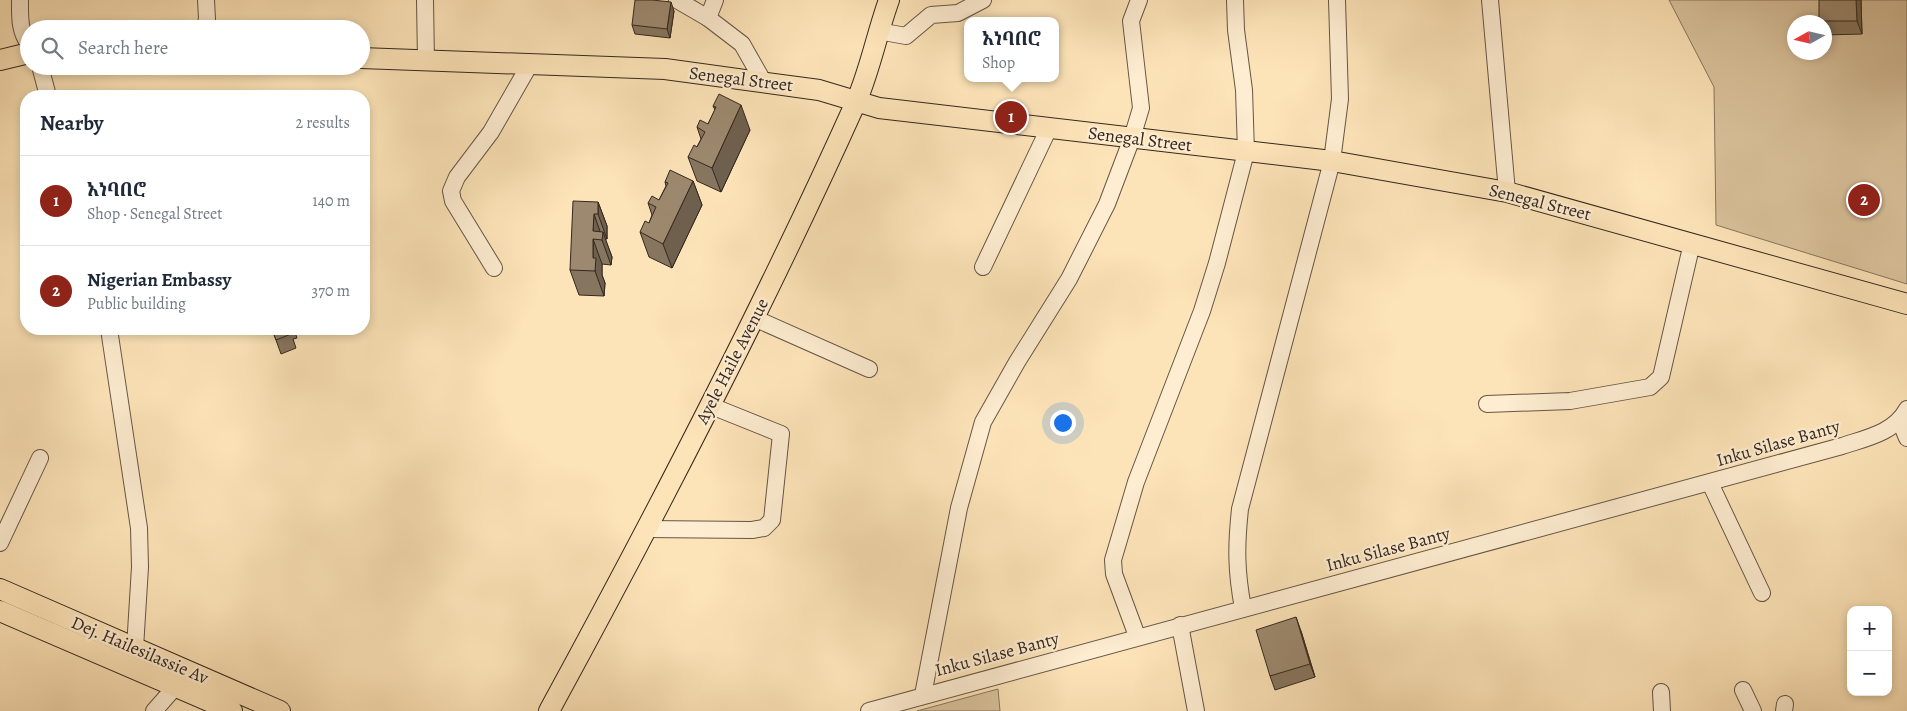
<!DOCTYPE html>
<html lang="en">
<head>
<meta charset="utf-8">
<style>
  body { margin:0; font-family:Alegreya,"Noto Serif Ethiopic",serif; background:#f2f2f3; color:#1f2937 }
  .controls { position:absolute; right:15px; bottom:15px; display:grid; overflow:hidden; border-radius:10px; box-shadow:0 2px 8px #0003 }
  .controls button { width:45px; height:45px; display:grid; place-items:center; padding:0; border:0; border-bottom:1px solid #e0e1e3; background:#fff; color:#1f2937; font:25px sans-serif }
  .compass { position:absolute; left:1787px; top:15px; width:45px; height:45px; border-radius:50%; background:#fff; box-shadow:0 2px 8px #0003; rotate:262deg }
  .you { position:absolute; left:1062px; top:422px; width:18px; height:18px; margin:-12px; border:4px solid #fff; border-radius:50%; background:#1a73e8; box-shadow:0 0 0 8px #1a73e833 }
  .badge { display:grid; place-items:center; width:32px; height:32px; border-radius:50%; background:#8f2418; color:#fff; font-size:16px; font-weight:700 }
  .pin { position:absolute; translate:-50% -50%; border:2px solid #fff; box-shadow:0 1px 5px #0006 }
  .popup { position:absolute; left:964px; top:17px; width:95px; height:65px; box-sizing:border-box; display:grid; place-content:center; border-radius:10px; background:#fff; filter:drop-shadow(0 1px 4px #0005); font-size:16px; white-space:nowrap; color:#747a83 }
  .popup b { font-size:19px; color:#1f2937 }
  .popup::after { content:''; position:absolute; left:50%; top:100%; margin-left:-10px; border:10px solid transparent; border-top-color:#fff }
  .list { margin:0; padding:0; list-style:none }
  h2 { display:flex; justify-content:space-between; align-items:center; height:65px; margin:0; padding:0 20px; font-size:21px }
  h2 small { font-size:16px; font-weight:400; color:#747a83 }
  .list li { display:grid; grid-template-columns:32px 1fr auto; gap:15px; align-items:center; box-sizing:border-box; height:90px; padding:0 20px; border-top:1px solid #e0e1e3 }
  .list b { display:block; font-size:19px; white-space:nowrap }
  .list p { margin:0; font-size:16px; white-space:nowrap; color:#747a83 }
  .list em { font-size:16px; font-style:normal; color:#747a83 }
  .icon { flex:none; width:28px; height:28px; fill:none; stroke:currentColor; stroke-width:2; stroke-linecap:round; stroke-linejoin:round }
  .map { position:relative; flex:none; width:1907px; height:711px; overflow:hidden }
  .search { position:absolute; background:#fff; box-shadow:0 2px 8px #0003; left:20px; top:20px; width:350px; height:55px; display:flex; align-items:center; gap:12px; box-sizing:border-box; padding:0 18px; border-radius:28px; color:#747a83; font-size:19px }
  .panel { position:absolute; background:#fff; box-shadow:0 2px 8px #0003; left:20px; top:90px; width:350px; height:245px; border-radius:20px }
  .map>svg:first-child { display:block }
</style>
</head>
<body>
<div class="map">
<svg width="1907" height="711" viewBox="0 0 1907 711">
  <rect width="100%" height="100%" fill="#fde4b8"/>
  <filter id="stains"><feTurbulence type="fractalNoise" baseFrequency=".004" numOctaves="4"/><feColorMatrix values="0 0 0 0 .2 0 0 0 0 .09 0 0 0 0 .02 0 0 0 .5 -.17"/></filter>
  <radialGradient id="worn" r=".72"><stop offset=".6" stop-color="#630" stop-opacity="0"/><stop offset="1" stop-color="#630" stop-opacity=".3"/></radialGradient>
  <g fill="#dbc49e" stroke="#88765e" fill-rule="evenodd">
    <path d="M1669,0h238v284l-191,-59 -2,-138zM1794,22h30v30h-30z"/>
    <path d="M998,689l2,22h-83z"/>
  </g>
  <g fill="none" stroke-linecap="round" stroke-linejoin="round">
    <g stroke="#665645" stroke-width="18">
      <g id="minor">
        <path d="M20,0c0,16 -1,31 9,44"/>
        <path d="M425,0l1,61"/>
        <path d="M677,0l31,18"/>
        <path d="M715,0l-7,18 34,26 21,37"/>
        <path d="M1490,0l17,192"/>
        <path d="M204,29l3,-10 -1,-19"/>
        <path d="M878,31l28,5 25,-21 27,-2 25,-13"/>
        <path d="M40,66l8,30"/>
        <path d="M983,267l66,-139"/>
        <path d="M494,268l-41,-67 -2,-10 6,-14 34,-45 39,-68"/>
        <path d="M754,318l115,51"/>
        <path d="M109,329l30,199 1,39 -5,81"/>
        <path d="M1487,404l83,-3 80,-14 11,-10 31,-134"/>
        <path d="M1900,421l7,17"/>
        <path d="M1710,483l52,110"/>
        <path d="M646,529l106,1 12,-2 8,-8 9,-86 -72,-29"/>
        <path d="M0,543l40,-85"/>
        <path d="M1243,608c-7,-37 -7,-62 -3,-99l92,-348 8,-62 -3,-99"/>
        <path d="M1180,625l16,86"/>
        <path d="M1137,636l-23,-62 -1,-14 23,-78 66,-171 15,-48 29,-111 -2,-62 -8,-60 -1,-30"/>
        <path d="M1743,690l10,21"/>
        <path d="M1661,692l1,19"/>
        <path d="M923,695l36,-187 24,-86 34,-60 52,-83 38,-75 25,-66 9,-30 -10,-87 8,-21"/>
        <path d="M154,711l22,-25"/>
        <path d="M869,711l973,-265c24,-8 52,-13 65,-37"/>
        <path d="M1784,711l1,-7"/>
      </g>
    </g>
    <g stroke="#34271f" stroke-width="22">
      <g id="major">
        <path d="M361,58l304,11 154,21 60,18 453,53 175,31 400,112"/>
        <path d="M0,60l29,-7"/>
        <path d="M0,589l280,122"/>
        <path d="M0,611l232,100"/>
        <path d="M549,711c109,-200 214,-402 307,-609 14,-32 21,-69 33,-102"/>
      </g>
    </g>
    <use href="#minor" stroke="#feedd1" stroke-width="16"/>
    <use href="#major" stroke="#fde4b8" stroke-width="20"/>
  </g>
  <g fill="#87765f" stroke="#34271f">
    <path d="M1861,0l1,34 -38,1v-13h-4l-1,-1z"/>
    <path d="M674,11l-4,27 -35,-4 -3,-9z"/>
    <path d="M713,106l37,24 -29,62 -24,-11 -9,-24 9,-10 4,-8 -4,-12 11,-3 7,-14z"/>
    <path d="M693,181l9,24 -30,63 -23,-11 -9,-25 9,-9 3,-8 -4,-12 11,-3 7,-14 -1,-4z"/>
    <path d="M598,202l9,24v13h-2l7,18 -1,8 -9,-1v11l3,8 -1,13 -25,-1 -9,-25z"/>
    <path d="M272,329h22l3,9 -4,1 3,9 -15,6z"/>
    <path d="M1301,631l14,46 -40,13 -5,-14z"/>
  </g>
  <g fill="#6e604e" stroke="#34271f">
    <path d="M1856,0h5l1,34 -5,-13z"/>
    <path d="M671,2l3,9 -4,27 -3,-9z"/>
    <path d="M741,105l9,25 -29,62 -9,-24z"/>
    <path d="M693,181l9,24 -30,63 -9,-24z"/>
    <path d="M598,202l9,24v13l-9,-25z"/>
    <path d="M594,214l8,23 1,-5 9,25 -1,8 -9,-25 -9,-9z"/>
    <path d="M593,239l9,25v11l3,8 -1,13 -9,-25 -2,-13z"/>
    <path d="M1296,617l5,14 14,46 -5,-13z"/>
  </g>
  <g fill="#9d896f" stroke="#34271f">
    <path d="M635,0h17l19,2 -4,27 -35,-4z"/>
    <path d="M1819,0h37l1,21h-38z"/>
    <path d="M719,94l22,11 -29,63 -24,-11 6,-12 3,2 8,-15 -8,-5 3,-7 8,4 8,-17 -3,-1z"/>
    <path d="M670,170l23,11 -30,63 -23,-12 5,-11 4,2 7,-16 -8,-4 4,-7 7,4 9,-17 -3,-1z"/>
    <path d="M573,201l25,1v12h-4l-1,17 10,1 -1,8 -9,-1v19h3l-1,13 -25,-1z"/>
    <path d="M272,329h17l2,5 -15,6z"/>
    <path d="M1296,617l14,47 -40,12 -14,-46z"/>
  </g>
  <g text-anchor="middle" stroke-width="4.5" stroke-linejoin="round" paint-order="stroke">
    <g font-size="18" fill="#34271f" stroke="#feedd1">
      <text transform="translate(741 79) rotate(7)" y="6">Senegal Street</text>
      <text transform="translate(1140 139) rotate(7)" y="6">Senegal Street</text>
      <text transform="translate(1540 202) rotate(14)" y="6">Senegal Street</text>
      <text transform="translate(732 361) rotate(-63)" y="6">Ayele Haile Avenue</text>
      <text transform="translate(1778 443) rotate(-16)" y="6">Inku Silase Banty</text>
      <text transform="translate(1388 549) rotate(-15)" y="6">Inku Silase Banty</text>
      <text transform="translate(140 650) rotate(23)" y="6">Dej. Hailesilassie Av</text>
      <text transform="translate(997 654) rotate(-15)" y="6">Inku Silase Banty</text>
    </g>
  </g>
  <rect width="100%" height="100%" filter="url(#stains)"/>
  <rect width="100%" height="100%" fill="url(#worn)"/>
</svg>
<div class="controls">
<button>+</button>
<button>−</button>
</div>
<svg class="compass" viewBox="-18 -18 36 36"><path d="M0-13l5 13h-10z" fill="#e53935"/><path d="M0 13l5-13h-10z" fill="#747a83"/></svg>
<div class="you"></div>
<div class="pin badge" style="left:1011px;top:117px">1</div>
<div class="popup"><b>አነባበሮ</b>Shop</div>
<div class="pin badge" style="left:1864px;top:200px">2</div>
<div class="search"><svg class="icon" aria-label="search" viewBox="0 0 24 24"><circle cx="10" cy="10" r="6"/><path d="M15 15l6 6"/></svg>Search here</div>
<section class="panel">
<h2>Nearby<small>2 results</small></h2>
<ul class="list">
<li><span class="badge">1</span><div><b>አነባበሮ</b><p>Shop · Senegal Street</p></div><em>140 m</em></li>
<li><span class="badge">2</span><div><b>Nigerian Embassy</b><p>Public building</p></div><em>370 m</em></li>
</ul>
</section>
</div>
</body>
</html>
